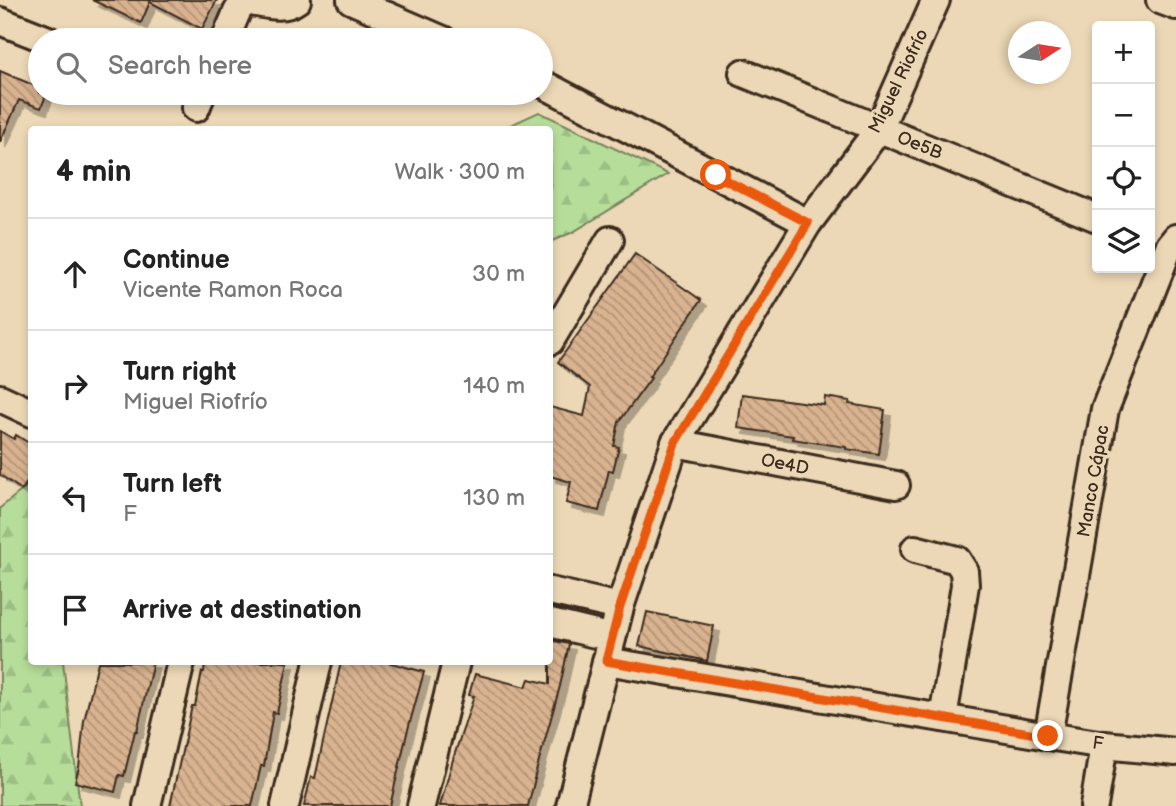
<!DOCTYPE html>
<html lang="en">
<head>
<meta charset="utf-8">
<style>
  body { margin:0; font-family:"Balsamiq Sans",sans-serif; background:#f6f6f6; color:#222 }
  .controls { position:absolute; right:21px; top:21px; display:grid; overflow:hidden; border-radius:7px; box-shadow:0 4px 10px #0003 }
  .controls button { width:63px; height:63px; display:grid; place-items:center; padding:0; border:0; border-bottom:2px solid #e0e0e0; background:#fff; color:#222; font:35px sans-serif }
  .compass { position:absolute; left:1008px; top:21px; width:63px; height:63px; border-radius:50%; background:#fff; box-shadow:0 4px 10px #0003; rotate:78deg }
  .stop { position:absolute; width:21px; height:21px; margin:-16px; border:5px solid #ea580c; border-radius:50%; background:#fff }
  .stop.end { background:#ea580c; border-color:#fff; box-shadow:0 2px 7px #0008 }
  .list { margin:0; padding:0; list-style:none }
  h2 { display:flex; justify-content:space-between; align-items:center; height:91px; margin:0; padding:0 28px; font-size:30px }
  h2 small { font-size:23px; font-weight:400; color:#767676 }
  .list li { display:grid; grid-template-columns:46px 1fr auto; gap:21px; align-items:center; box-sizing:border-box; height:112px; padding:0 28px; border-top:2px solid #e0e0e0 }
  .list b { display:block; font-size:26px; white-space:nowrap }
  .list p { margin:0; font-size:23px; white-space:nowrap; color:#767676 }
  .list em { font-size:23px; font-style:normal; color:#767676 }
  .icon { flex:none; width:38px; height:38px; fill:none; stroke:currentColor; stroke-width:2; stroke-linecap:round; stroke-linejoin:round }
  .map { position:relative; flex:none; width:1176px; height:806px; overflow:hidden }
  .search { position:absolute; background:#fff; box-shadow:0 4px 10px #0003; left:28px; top:28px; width:525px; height:77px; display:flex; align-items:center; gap:18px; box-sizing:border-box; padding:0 24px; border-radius:38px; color:#767676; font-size:26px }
  .panel { position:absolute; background:#fff; box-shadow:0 4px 10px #0003; left:28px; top:126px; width:525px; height:539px; border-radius:7px }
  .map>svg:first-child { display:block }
</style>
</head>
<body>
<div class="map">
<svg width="1176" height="806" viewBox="0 0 1176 806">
  <defs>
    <pattern id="forest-firs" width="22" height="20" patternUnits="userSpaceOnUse" patternTransform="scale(1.75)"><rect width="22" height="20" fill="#b6de9a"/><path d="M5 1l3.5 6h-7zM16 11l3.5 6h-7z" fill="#9dbf84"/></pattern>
    <pattern id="building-back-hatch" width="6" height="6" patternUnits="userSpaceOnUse" patternTransform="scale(1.75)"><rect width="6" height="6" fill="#d9b390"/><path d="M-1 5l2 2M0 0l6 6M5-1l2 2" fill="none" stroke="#b19275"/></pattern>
    <filter id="shadow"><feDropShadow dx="6" dy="6" stdDeviation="0" flood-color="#0004"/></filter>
  </defs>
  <rect width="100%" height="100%" fill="#ecd8b6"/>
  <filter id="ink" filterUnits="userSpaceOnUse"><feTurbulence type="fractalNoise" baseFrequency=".0143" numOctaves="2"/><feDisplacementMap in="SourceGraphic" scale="14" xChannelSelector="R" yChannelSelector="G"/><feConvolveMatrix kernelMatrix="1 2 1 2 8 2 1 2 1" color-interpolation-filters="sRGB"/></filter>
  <g filter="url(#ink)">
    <g fill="url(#forest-firs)" stroke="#78845c" stroke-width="2">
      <path d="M539,112l129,62 -95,58 -23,10v-112l-48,-1z"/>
      <path d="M31,483l1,179h31l17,144h-80v-298z"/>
    </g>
    <g fill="url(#building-back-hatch)" stroke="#3b2a1e" stroke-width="2" filter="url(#shadow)">
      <path d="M92,0h125l-15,29 -52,-27 -9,21z"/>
      <path d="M0,71l40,17v5h7l-6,15 -22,-8 -19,42z"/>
      <path d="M635,254l66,46 -52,77 2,1 -32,44 -5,24 5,1 -6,24 -4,-1 -10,41 -33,-8 5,-21 -21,-6v-69l34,9 6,-29 -32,-25z"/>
      <path d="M742,394l82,11 1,-8 25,4 -1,3 36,6 -6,44 -33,-5v-2l-54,-8 1,-3 -55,-8z"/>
      <path d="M0,431l14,8 2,-4 16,10v29l-10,16 -22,-15z"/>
      <path d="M647,612l67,14 -7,35 -68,-15z"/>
      <path d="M550,640l19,4 -9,42 -26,93h1l-7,27h-88l14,-50 20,-60 -5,-1 6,-21 51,13 3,-8 21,5z"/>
      <path d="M98,662h55l-16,69h-2l-11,45 -5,-1 -4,17 -40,-10 4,-15 5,-46z"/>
      <path d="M205,662h83l-11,51 -4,-1 -9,54h-3l-9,40h-82l22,-100h3l7,-34h2z"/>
      <path d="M341,662h47l36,10 -17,61 -17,73h-86l7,-29 4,1z"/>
    </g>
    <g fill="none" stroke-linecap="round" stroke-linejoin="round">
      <g stroke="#3b2a1e" stroke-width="32">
        <g id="minor">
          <path d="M351,0l92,40"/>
          <path d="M1160,0l16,6"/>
          <path d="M0,21l48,19"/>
          <path d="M225,40l12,-28 7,-11c18,2 38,10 53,-1"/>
          <path d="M743,73l354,145"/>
          <path d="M541,83l267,140"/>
          <path d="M196,108l6,-15"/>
          <path d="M550,341l60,-101"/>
          <path d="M0,398l32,15"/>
          <path d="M675,443l221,42"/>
          <path d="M915,549l42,11 7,11 1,14 -22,133"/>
          <path d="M550,591l70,16"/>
          <path d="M550,623l62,15"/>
          <path d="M606,661l442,75 56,9 72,7"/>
          <path d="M1048,736l57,-327 64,-162 7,-9"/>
          <path d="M147,806l34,-144"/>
          <path d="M285,806l33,-144"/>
          <path d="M421,806l35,-144"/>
          <path d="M570,806l50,-199 55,-164 133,-220 71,-94 57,-129"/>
          <path d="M1094,806l10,-61"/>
        </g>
      </g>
      <use href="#minor" stroke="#ecd8b6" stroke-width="26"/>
    </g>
  </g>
  <g fill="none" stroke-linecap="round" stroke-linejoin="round" filter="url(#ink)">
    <path stroke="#ea580c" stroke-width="9" d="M716,175l92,48 -133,220 -55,164 -14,54 442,75"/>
  </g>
  <g text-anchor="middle" stroke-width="7" stroke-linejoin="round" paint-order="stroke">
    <g font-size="18" fill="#3b2a1e" stroke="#ecd8b6">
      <text transform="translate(898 81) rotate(-64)" y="6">Miguel Riofrío</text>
      <text transform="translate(920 145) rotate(22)" y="6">Oe5B</text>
      <text transform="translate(785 464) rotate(11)" y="6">Oe4D</text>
      <text transform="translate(1093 481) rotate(-80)" y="6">Manco Cápac</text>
      <text transform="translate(1098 743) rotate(8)" y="6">F</text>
    </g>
  </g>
</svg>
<div class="controls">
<button>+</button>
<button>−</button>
<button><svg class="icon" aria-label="locate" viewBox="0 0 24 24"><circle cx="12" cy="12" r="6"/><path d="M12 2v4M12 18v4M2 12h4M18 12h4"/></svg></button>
<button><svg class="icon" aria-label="layers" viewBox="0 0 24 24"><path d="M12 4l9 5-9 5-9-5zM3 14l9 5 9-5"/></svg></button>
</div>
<svg class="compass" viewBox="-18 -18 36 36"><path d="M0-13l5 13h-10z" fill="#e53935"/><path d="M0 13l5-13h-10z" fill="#767676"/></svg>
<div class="stop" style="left:716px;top:175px"></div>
<div class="stop end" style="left:1048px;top:736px"></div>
<div class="search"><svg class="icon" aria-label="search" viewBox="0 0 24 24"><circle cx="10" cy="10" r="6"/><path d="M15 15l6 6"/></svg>Search here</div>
<section class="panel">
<h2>4 min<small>Walk · 300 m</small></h2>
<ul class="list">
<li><svg class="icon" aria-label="ahead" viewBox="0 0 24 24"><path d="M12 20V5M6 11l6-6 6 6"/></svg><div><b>Continue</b><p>Vicente Ramon Roca</p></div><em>30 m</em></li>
<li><svg class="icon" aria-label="right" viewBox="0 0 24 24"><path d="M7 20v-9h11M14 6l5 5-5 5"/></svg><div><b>Turn right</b><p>Miguel Riofrío</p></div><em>140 m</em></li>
<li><svg class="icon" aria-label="left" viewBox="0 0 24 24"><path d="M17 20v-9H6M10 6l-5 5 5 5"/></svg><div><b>Turn left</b><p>F</p></div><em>130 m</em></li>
<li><svg class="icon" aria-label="arrive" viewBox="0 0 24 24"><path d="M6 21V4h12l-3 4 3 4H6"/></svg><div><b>Arrive at destination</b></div></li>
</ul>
</section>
</div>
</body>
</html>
